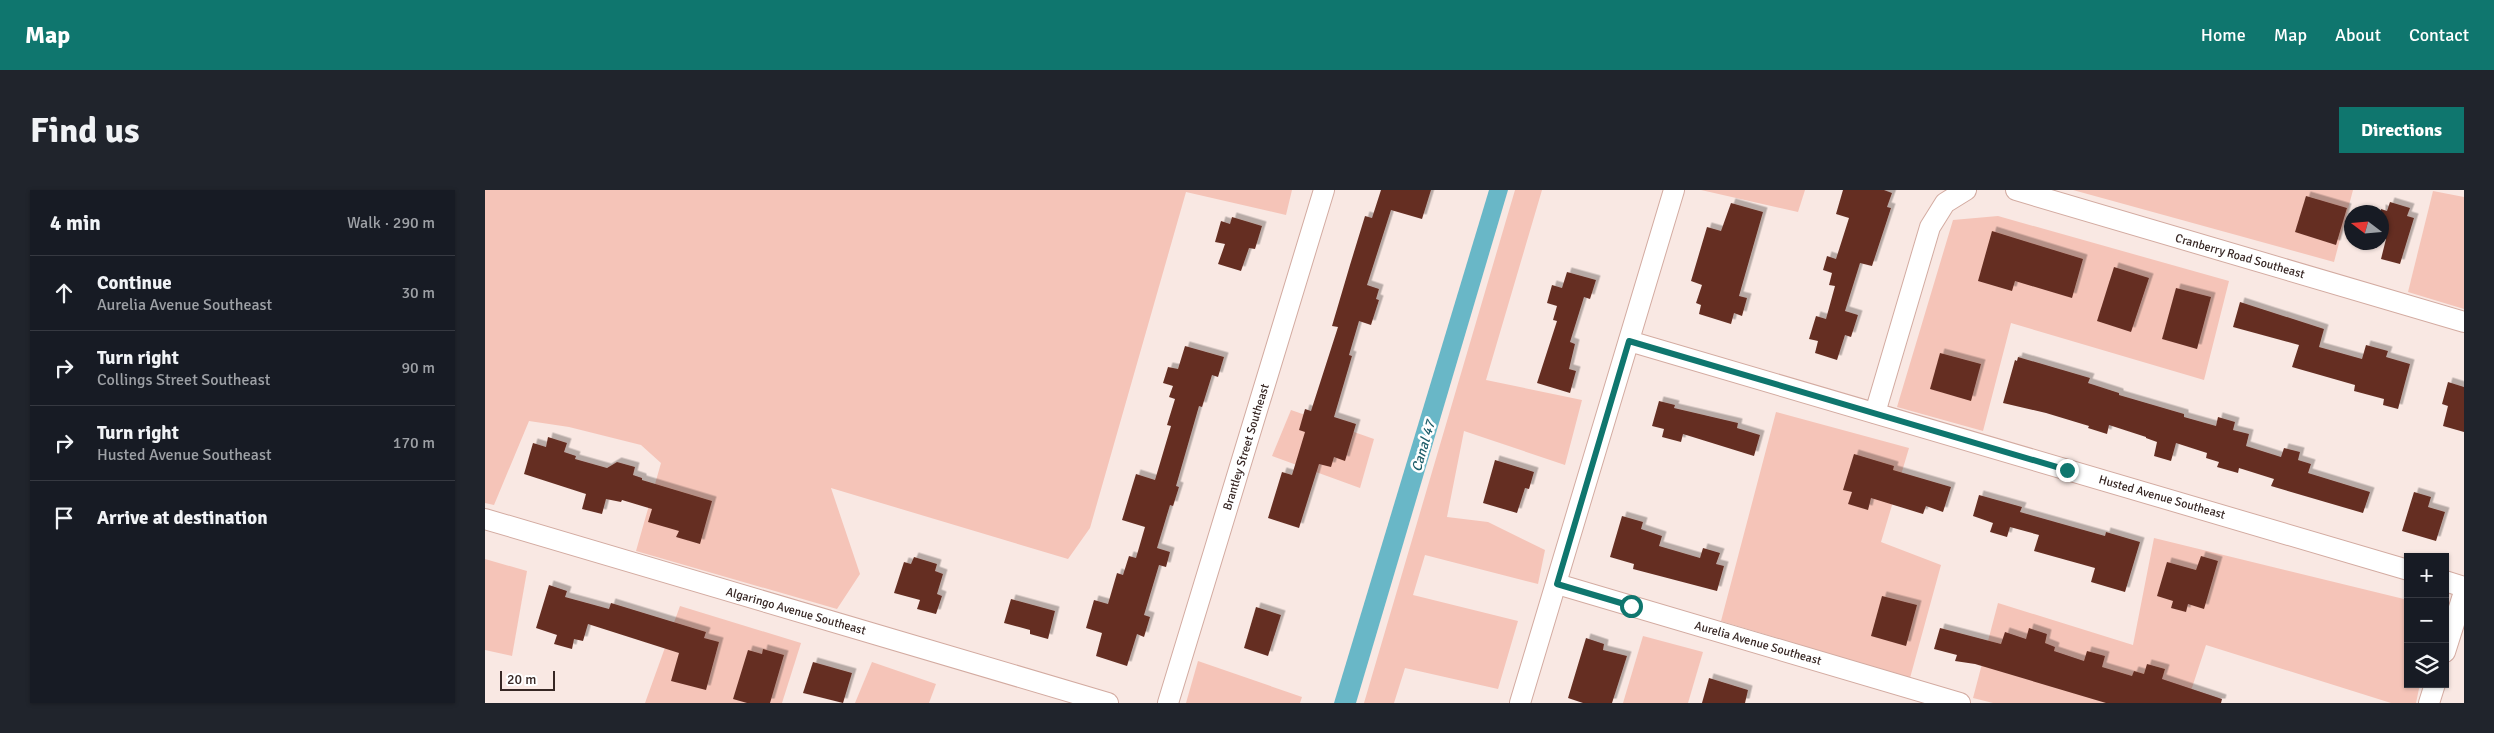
<!DOCTYPE html>
<html lang="en">
<head>
<meta charset="utf-8">
<style>
  body { margin:0; font-family:Signika,sans-serif; background:#20242c; color:#f1f3f6 }
  .controls { position:absolute; right:15px; bottom:15px; display:grid; overflow:hidden; border-radius:0px; box-shadow:0 1px 4px #0004 }
  .controls button { width:45px; height:45px; display:grid; place-items:center; padding:0; border:0; border-bottom:1px solid #363941; background:#171b24; color:#f1f3f6; font:25px sans-serif }
  .compass { position:absolute; left:1859px; top:15px; width:45px; height:45px; border-radius:50%; background:#171b24; box-shadow:0 1px 4px #0004; rotate:286deg }
  .scale { position:absolute; left:15px; bottom:12px; width:55px; box-sizing:border-box; padding-left:5px; border:2px solid #372724; border-top:0; font-size:14px; line-height:18px; white-space:nowrap; color:#372724; -webkit-text-stroke:4px #fff; paint-order:stroke }
  .stop { position:absolute; width:15px; height:15px; margin:-11px; border:4px solid #0f766e; border-radius:50%; background:#fff }
  .stop.end { background:#0f766e; border-color:#fff; box-shadow:0 1px 5px #0008 }
  .list { margin:0; padding:0; list-style:none }
  h2 { display:flex; justify-content:space-between; align-items:center; height:65px; margin:0; padding:0 20px; font-size:21px }
  h2 small { font-size:16px; font-weight:400; color:#9ea1a6 }
  .list li { display:grid; grid-template-columns:32px 1fr auto; gap:15px; align-items:center; box-sizing:border-box; height:75px; padding:0 20px; border-top:1px solid #363941 }
  .list b { display:block; font-size:19px; white-space:nowrap }
  .list p { margin:0; font-size:16px; white-space:nowrap; color:#9ea1a6 }
  .list em { font-size:16px; font-style:normal; color:#9ea1a6 }
  .icon { flex:none; width:28px; height:28px; fill:none; stroke:currentColor; stroke-width:2; stroke-linecap:round; stroke-linejoin:round }
  .map { position:relative; flex:none; width:1979px; height:513px; overflow:hidden; border-radius:0px }
  header { display:flex; align-items:center; gap:30px; box-sizing:border-box; height:70px; padding:0 25px; background:#0f766e; color:#fff }
  header strong { font-size:24px }
  nav { display:flex; gap:28px; margin-inline-start:auto; font-size:18px }
  .intro { display:flex; align-items:center; justify-content:space-between; box-sizing:border-box; height:120px; padding:0 30px }
  h1 { margin:0; font-size:35px }
  .button { padding:12px 22px; border-radius:0px; background:#0f766e; color:#fff; font-size:18px; font-weight:700 }
  main { display:flex; gap:30px; padding:0 30px }
  aside { flex:1; background:#171b24; border-radius:0px; box-shadow:0 1px 4px #0004 }
  .map>svg:first-child { display:block }
</style>
</head>
<body>
<header>
<strong>Map</strong>
<nav><a>Home</a><a>Map</a><a>About</a><a>Contact</a></nav>
</header>
<div class="intro"><h1>Find us</h1><a class="button">Directions</a></div>
<main>
<aside>
<h2>4 min<small>Walk · 290 m</small></h2>
<ul class="list">
<li><svg class="icon" aria-label="ahead" viewBox="0 0 24 24"><path d="M12 20V5M6 11l6-6 6 6"/></svg><div><b>Continue</b><p>Aurelia Avenue Southeast</p></div><em>30 m</em></li>
<li><svg class="icon" aria-label="right" viewBox="0 0 24 24"><path d="M7 20v-9h11M14 6l5 5-5 5"/></svg><div><b>Turn right</b><p>Collings Street Southeast</p></div><em>90 m</em></li>
<li><svg class="icon" aria-label="right" viewBox="0 0 24 24"><path d="M7 20v-9h11M14 6l5 5-5 5"/></svg><div><b>Turn right</b><p>Husted Avenue Southeast</p></div><em>170 m</em></li>
<li><svg class="icon" aria-label="arrive" viewBox="0 0 24 24"><path d="M6 21V4h12l-3 4 3 4H6"/></svg><div><b>Arrive at destination</b></div></li>
</ul>
</aside>
<div class="map">
<svg width="1979" height="513" viewBox="0 0 1979 513">
  <defs>
    <filter id="shadow"><feDropShadow dx="4.5" dy="-4.5" stdDeviation="0" flood-color="#0004"/></filter>
  </defs>
  <rect width="100%" height="100%" fill="#f9e8e3"/>
  <g fill="#f5c4b8">
    <path d="M0,0h807l-6,25 -100,-23 -96,336 -22,31 -237,-71 29,86 -23,35 -201,-58 25,-88 -20,-18 -72,-18 -40,-6 -35,84 -9,-2z"/>
    <path d="M1030,0h27l-56,190 96,20 -17,65 -101,-34 -17,86 41,5 57,28 -7,34 -113,-29 -12,40 105,26 -20,68 -93,-21 -11,35h-30z"/>
    <path d="M1216,0h104l-7,22z"/>
    <path d="M1588,0h280l-19,72z"/>
    <path d="M1948,1l31,6v112l-56,-17z"/>
    <path d="M1513,26l231,65 -25,99 -193,-57 -28,108 -86,-24 56,-187z"/>
    <path d="M806,220l83,29 -14,49 -88,-32z"/>
    <path d="M1291,222l133,36 -28,94 60,23 -31,113 -189,-57z"/>
    <path d="M1669,348l254,62v84h12l-4,19h-25l-185,-58 -19,58h-194l-20,-5 25,-95 135,42z"/>
    <path d="M0,369l42,12 -15,85 -27,-6z"/>
    <path d="M195,416l121,37 -19,60h-137z"/>
    <path d="M1158,446l60,16 -15,51h-65z"/>
    <path d="M713,471l104,36 -2,6h-114z"/>
    <path d="M387,472l64,22 -7,19h-74z"/>
  </g>
  <path fill="#69b7c7" d="M1004,0h19l-152,513h-22z"/>
  <g fill="#652f23" filter="url(#shadow)">
    <path d="M896,0h50l-9,29 -31,-9 -24,75 12,4 -3,10 3,1 -8,25 -12,-4 -10,34 3,1 -18,61 22,7 -11,37 -11,-4 -3,10 -12,-3 -20,64 -31,-10 14,-46 10,3 13,-43 -6,-2 6,-21 6,2 27,-84 -6,-1 18,-61 15,-49 7,2z"/>
    <path d="M1358,0h41l8,3 -5,14 4,1 -19,58 -12,-3 -15,48 13,4 -7,22 -6,-2 -8,25 -22,-7 3,-12 -9,-2 7,-23 10,3 9,-33 -6,-1 3,-12 -9,-3 4,-14 9,3 13,-41 -13,-4z"/>
    <path d="M1821,6l41,12 -11,37 -41,-13z"/>
    <path d="M1905,12l20,6 -3,8 7,2 -14,46 -19,-5 5,-20 -5,-1v-29l6,2z"/>
    <path d="M1246,13l32,9 -24,84 8,2 -5,18 -8,-3 -3,11 -32,-10 2,-9 -5,-2 6,-18 -11,-4 16,-54 14,4z"/>
    <path d="M747,27l30,9 -7,23 -6,-1 -8,23 -23,-7 7,-20 -10,-2 6,-21 9,3z"/>
    <path d="M1507,41l91,28 -11,39 -57,-17 -3,10 -34,-10z"/>
    <path d="M1629,77l35,11 -18,54 -34,-11z"/>
    <path d="M1082,82l29,8 -6,19 -6,-2 -14,45 5,2 -6,25 7,2 -6,22 -33,-10 20,-62 -4,-1 4,-14 -10,-3 5,-18 10,3z"/>
    <path d="M1691,98l35,9 -14,52 -35,-10z"/>
    <path d="M1755,112l84,27 -5,18 43,12 4,-14 22,6 -2,6 24,7 -12,45 -15,-4 1,-6 -30,-8 1,-6 -63,-18 7,-22 -66,-18z"/>
    <path d="M700,156l39,11 -6,20 -6,-2 -10,32 -3,-1 -23,80 3,1 -6,19 -3,-1 -13,43 13,4 -4,15 -7,-2 -15,50 6,2 -6,20 -7,-3 -10,32 -31,-10 6,-23 -16,-5 8,-28 14,4 9,-31 6,2 6,-19 7,2 9,-31 -23,-7 14,-46 19,6 16,-54 -4,-1 8,-26 -6,-2 4,-11 -10,-3 5,-16 10,2z"/>
    <path d="M1455,163l41,11 -10,37 -41,-12z"/>
    <path d="M1533,167l72,21 -2,5 31,10v2l65,19v3l32,9 2,-9 17,5 -2,8 16,4 -3,12 35,11 3,-9 16,4 -2,8 13,4 -3,9 62,19 -7,21 -92,-27 3,-7 -35,-11 -1,5 -21,-6 2,-5 -13,-4 1,-5 -31,-10 -5,18 -17,-5 3,-14 -11,-4v-1l-37,-12 -2,9 -19,-6 1,-2 -43,-13 -43,-10 12,-43 2,1z"/>
    <path d="M1963,192l16,5v45l-21,-6 5,-20 -6,-2z"/>
    <path d="M1174,211l16,4 -1,3 64,15 -1,5 23,7 -6,21 -71,-22 -2,8 -19,-5 2,-8 -12,-3z"/>
    <path d="M63,247l19,6 -3,9 12,4 -1,3 32,9 10,-6 18,5 -2,8 9,3v2l70,21 -12,43 -24,-7 3,-6 -31,-9 4,-13 -30,-9 -1,2 -15,-3 -4,15 -20,-5 4,-15 -62,-20 9,-31 13,4z"/>
    <path d="M1369,264l40,12 -1,4 58,17 -8,25 -17,-6 -3,8 -52,-16 -3,12 -20,-6 4,-12 -9,-2z"/>
    <path d="M1010,270l39,12 -5,17 -4,-1 -8,25 -34,-10z"/>
    <path d="M1929,302l17,5 -3,10 17,5 -9,29 -34,-10z"/>
    <path d="M1494,305l43,12 -2,5 85,24 1,-4 34,10 -15,50 -34,-10 4,-14 -61,-17 5,-16 -29,-8 -3,10 -17,-5 3,-9 -20,-7z"/>
    <path d="M1137,326l21,6 -2,7 21,7 -3,10 41,12 3,-10 17,5 -4,11 8,2 -7,25 -84,-22 1,-5 -24,-7z"/>
    <path d="M1716,366l17,5 -14,48 -16,-5 -2,8 -15,-4 2,-7 -16,-5 10,-34 29,8z"/>
    <path d="M429,367l23,7 -2,7 8,3 -6,20 5,2 -6,18 -19,-5 3,-9 -26,-7 10,-31 7,2z"/>
    <path d="M64,395l18,6 -2,6 44,12 2,-6 95,29 -2,6 15,4 -13,48 -35,-9 8,-28 -91,-29 -5,17 -9,-2 -2,10 -18,-5 3,-9 -21,-7z"/>
    <path d="M1397,406l35,9 -11,41 -35,-10z"/>
    <path d="M526,409l44,12 -7,28 -18,-5v-4l-26,-7z"/>
    <path d="M771,417l25,8 -13,41 -24,-8z"/>
    <path d="M1455,438l61,16 4,-12 21,7 3,-11 18,6 -2,9 10,4 -1,4 30,10 3,-10 18,5 -3,11 30,9 2,-5 10,3 3,-10 18,5 -3,10 60,20 -1,4h-115l-131,-39 -20,-3 2,-6 -23,-6z"/>
    <path d="M1101,448l18,6 -1,6 24,6 -15,47h-29l-15,-5z"/>
    <path d="M278,459l21,6 -14,48h-23l-14,-4 15,-49 14,4z"/>
    <path d="M328,472l39,11 -9,30 -40,-10z"/>
    <path d="M1224,488l39,12 -3,13h-43z"/>
  </g>
  <g fill="none" stroke-linecap="round" stroke-linejoin="round">
    <g stroke="#d3aba1" stroke-width="22">
      <g id="minor">
        <path d="M1531,0l448,132"/>
        <path d="M1144,151l779,229"/>
        <path d="M1390,223l55,-186 15,-24 21,-13"/>
        <path d="M0,329l623,184"/>
        <path d="M1960,391l19,6"/>
        <path d="M1072,394l403,119"/>
        <path d="M1960,462l19,-60"/>
        <path d="M683,513l156,-513"/>
        <path d="M1035,513l154,-513"/>
        <path d="M1944,513l6,-19"/>
      </g>
    </g>
    <use href="#minor" stroke="#fff" stroke-width="20"/>
  </g>
  <g fill="none" stroke-linecap="round" stroke-linejoin="round">
    <path stroke="#0f766e" stroke-width="6" d="M1146,416l-74,-22 72,-243 438,129"/>
  </g>
  <g text-anchor="middle" stroke-width="5" stroke-linejoin="round" paint-order="stroke">
    <g font-size="12" fill="#372724" stroke="#fff">
      <text transform="translate(1755 66) rotate(16)" y="4">Cranberry Road Southeast</text>
      <text transform="translate(761 257) rotate(-73)" y="4">Brantley Street Southeast</text>
      <text transform="translate(1677 307) rotate(16)" y="4">Husted Avenue Southeast</text>
      <text transform="translate(311 421) rotate(16)" y="4">Algaringo Avenue Southeast</text>
      <text transform="translate(1273 453) rotate(16)" y="4">Aurelia Avenue Southeast</text>
    </g>
    <g font-size="14" font-style="italic" fill="#1e5e6a" stroke="#fff">
      <text transform="translate(938 256) rotate(-74)" y="5">Canal 47</text>
    </g>
  </g>
</svg>
<div class="controls">
<button>+</button>
<button>−</button>
<button><svg class="icon" aria-label="layers" viewBox="0 0 24 24"><path d="M12 4l9 5-9 5-9-5zM3 14l9 5 9-5"/></svg></button>
</div>
<svg class="compass" viewBox="-18 -18 36 36"><path d="M0-13l5 13h-10z" fill="#e53935"/><path d="M0 13l5-13h-10z" fill="#9ea1a6"/></svg>
<div class="scale">20 m</div>
<div class="stop" style="left:1146px;top:416px"></div>
<div class="stop end" style="left:1582px;top:280px"></div>
</div>
</main>
</body>
</html>
